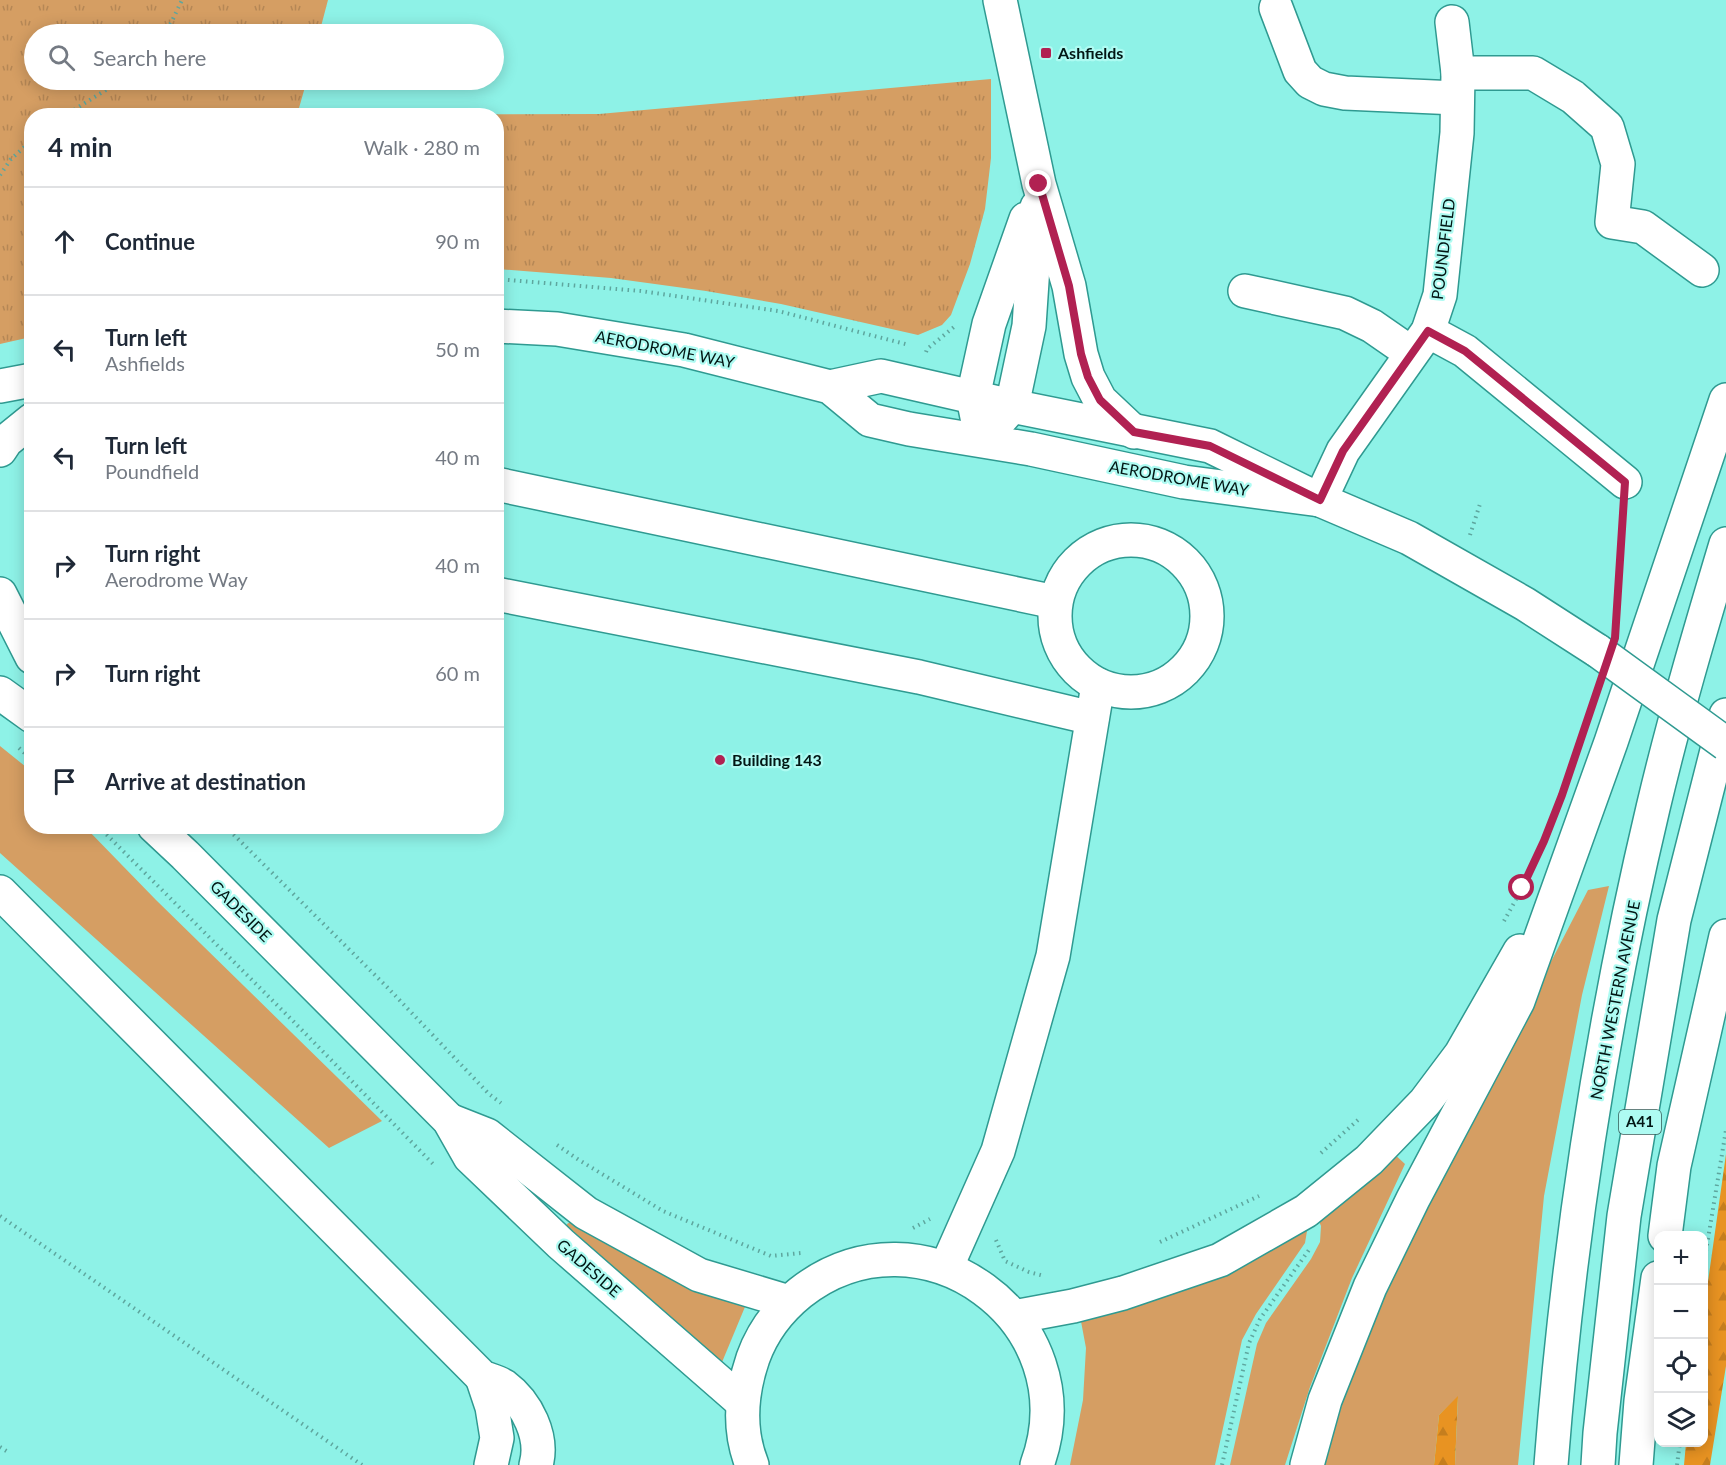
<!DOCTYPE html>
<html lang="en">
<head>
<meta charset="utf-8">
<style>
  body { margin:0; font-family:Lato,sans-serif; background:#f2f2f3; color:#1f2937 }
  .controls { position:absolute; right:18px; bottom:18px; display:grid; overflow:hidden; border-radius:12px; box-shadow:0 3px 15px #0003 }
  .controls button { width:54px; height:54px; display:grid; place-items:center; padding:0; border:0; border-bottom:2px solid #e0e1e3; background:#fff; color:#1f2937; font:30px sans-serif }
  .stop { position:absolute; width:18px; height:18px; margin:-14px; border:4px solid #b12152; border-radius:50%; background:#fff }
  .stop.end { background:#b12152; border-color:#fff; box-shadow:0 2px 6px #0008 }
  .list { margin:0; padding:0; list-style:none }
  h2 { display:flex; justify-content:space-between; align-items:center; height:78px; margin:0; padding:0 24px; font-size:26px }
  h2 small { font-size:20px; font-weight:400; color:#747a83 }
  .list li { display:grid; grid-template-columns:39px 1fr auto; gap:18px; align-items:center; box-sizing:border-box; height:108px; padding:0 24px; border-top:2px solid #e0e1e3 }
  .list b { display:block; font-size:22px; white-space:nowrap }
  .list p { margin:0; font-size:20px; white-space:nowrap; color:#747a83 }
  .list em { font-size:20px; font-style:normal; color:#747a83 }
  .icon { flex:none; width:33px; height:33px; fill:none; stroke:currentColor; stroke-width:2; stroke-linecap:round; stroke-linejoin:round }
  .map { position:relative; flex:none; width:1726px; height:1465px; overflow:hidden }
  .search { position:absolute; background:#fff; box-shadow:0 3px 15px #0003; left:24px; top:24px; width:480px; height:66px; display:flex; align-items:center; gap:15px; box-sizing:border-box; padding:0 21px; border-radius:33px; color:#747a83; font-size:22px }
  .panel { position:absolute; background:#fff; box-shadow:0 3px 15px #0003; left:24px; top:108px; width:480px; height:726px; border-radius:24px }
  .map>svg:first-child { display:block }
</style>
</head>
<body>
<div class="map">
<svg width="1726" height="1465" viewBox="0 0 1726 1465">
  <defs>
    <pattern id="forest-firs" width="22" height="20" patternUnits="userSpaceOnUse" patternTransform="scale(1.5)"><rect width="22" height="20" fill="#e89322"/><path d="M5 1l3.5 6h-7zM16 11l3.5 6h-7z" fill="#c57e1e"/></pattern>
    <pattern id="park-tufts" width="24" height="20" patternUnits="userSpaceOnUse" patternTransform="scale(1.5)"><rect width="24" height="20" fill="#d59e63"/><path d="M3 7l-1-3M5 7V3M7 7l1-3M15 17l-1-3M17 17v-4M19 17l1-3" fill="none" stroke="#b58755"/></pattern>
  </defs>
  <rect width="100%" height="100%" fill="#8ef2e7"/>
  <g fill="#d59e63">
    <path d="M0,746l31,25 1,55 53,1 71,73 226,221 -53,27 -329,-295z"/>
    <path d="M1609,886l-27,109 -38,201 -26,269h-63l3,-68 -19,18 -5,50h-114l16,-62 45,-112 207,-401z"/>
    <path d="M1391,1151l14,13 -53,114 -42,109 -25,78h-55l27,-121 9,-21 45,-64 9,-17 1,-16 -5,-12z"/>
    <path d="M575,1219l172,83 -27,65 -154,-132 1,-11z"/>
    <path d="M1305,1223l2,8 -2,12 -49,71 -14,26 -27,125h-145l13,-65 3,-52 -6,-32z"/>
  </g>
  <g fill="url(#forest-firs)">
    <path d="M1726,1154v212l-16,99h-26l2,-22 18,-1v-132z"/>
    <path d="M1458,1396l-3,69h-21l5,-50z"/>
  </g>
  <g fill="url(#park-tufts)">
    <path d="M0,0h328l-9,34h-285v46h273l-10,35 -265,1 -1,221 -31,7z"/>
    <path d="M991,79v79l-6,51 -15,55 -19,51 -9,10 -24,10 -137,-31 -75,-13 -95,-13 -114,-9 -1,-153 -190,-1 293,-1z"/>
  </g>
  <g fill="none" stroke-linecap="round" stroke-linejoin="round">
    <g stroke="#2f9a91" stroke-width="36">
      <g id="minor">
        <path d="M1000,0l39,184 30,102 12,68 7,23 12,23 34,32"/>
        <path d="M1276,8l24,63 10,11 14,7 21,4 112,5"/>
        <path d="M1458,73h75l40,24 34,30 11,37 -6,58 31,5 59,43"/>
        <path d="M1245,291l100,22 27,13 39,27"/>
        <path d="M496,326l61,3 127,21 146,37 40,33 39,9 122,20 153,33 136,18"/>
        <path d="M1428,331l37,20 160,131"/>
        <path d="M0,386l32,-6"/>
        <path d="M830,387l51,-11 131,30 198,40 110,54 89,38 116,66 73,47"/>
        <path d="M977,417l-4,-20 16,-73 37,-105"/>
        <path d="M997,423l15,-17 17,-80 8,-119"/>
        <path d="M0,450l6,-9 26,-21"/>
        <path d="M496,484l559,118"/>
        <path d="M1320,500l23,-49 85,-120 12,-36 17,-162 1,-60 -6,-51"/>
        <circle cx="1131" cy="616" r="76"/>
        <path d="M0,594l32,63"/>
        <path d="M496,594l423,83 173,41"/>
        <path d="M0,693l32,23"/>
        <path d="M154,826l31,29 264,265 21,37 91,87 181,158"/>
        <path d="M0,892l482,485c7,3 16,5 22,9 23,17 40,51 32,79"/>
        <path d="M449,1120l38,15 99,78 113,62 90,27"/>
        <path d="M946,1268l52,-117 55,-195 45,-271"/>
        <path d="M482,1377l10,30 5,31 -6,27"/>
        <path d="M752,1465c-14,-35 -11,-72 1,-107 9,-25 26,-48 47,-65 121,-95 290,28 237,172"/>
      </g>
    </g>
    <g stroke="#2f9a91" stroke-width="36">
      <g id="highway">
        <path d="M1665,1236l9,-70 52,-230"/>
        <path d="M1014,1317l59,-11 50,-13 97,-33 86,-49 63,-51 56,-58 36,-48 59,-103"/>
        <path d="M1307,1465l18,-65 45,-113 43,-88 105,-198 93,-259 115,-342"/>
        <path d="M1551,1465c17,-221 51,-442 102,-657 21,-89 47,-177 73,-264"/>
        <path d="M1598,1465l2,-32 24,-217 50,-296 52,-205"/>
        <path d="M1636,1465l5,-64 17,-123"/>
      </g>
    </g>
    <g stroke="#5ea69e" stroke-width="4" stroke-dasharray="1.5 4.5" stroke-linecap="butt">
      <path d="M163,34l8,-11 11,-23"/>
      <path d="M64,116l58,-36"/>
      <path d="M0,175l11,-16 21,-19"/>
      <path d="M496,279l145,12 137,20 131,34"/>
      <path d="M926,352l1,-3 27,-22"/>
      <path d="M1470,535l10,-31"/>
      <path d="M1616,616l7,-103"/>
      <path d="M19,748l13,12"/>
      <path d="M98,826l196,196 140,143"/>
      <path d="M225,826l162,161 102,107 12,9"/>
      <path d="M1504,921l15,-27"/>
      <path d="M557,1145l22,15 84,51 108,45 30,-3"/>
      <path d="M1321,1153l37,-33"/>
      <path d="M0,1216l362,249"/>
      <path d="M913,1228l17,-9"/>
      <path d="M996,1240l9,21 24,11 15,4"/>
      <path d="M1160,1242l99,-46"/>
      <path d="M1704,1263l22,-133"/>
      <path d="M0,1447l8,5"/>
      <path d="M1222,1465l27,-122 11,-24 51,-72"/>
      <path d="M1677,1465l3,-23"/>
    </g>
    <use href="#minor" stroke="#fff" stroke-width="33"/>
    <use href="#highway" stroke="#fff" stroke-width="33"/>
    <g stroke="#2f9a91" stroke-width="36" stroke-linecap="butt">
      <path id="minor-bridge" d="M1598,651l128,93"/>
    </g>
    <use href="#minor-bridge" stroke="#fff" stroke-width="33"/>
  </g>
  <g fill="none" stroke-linecap="round" stroke-linejoin="round">
    <path stroke="#b12152" stroke-width="8" d="M1039,184l30,102 12,68 7,23 12,23 34,32 76,14 110,54 23,-49 85,-120 37,20 160,131 -10,156 -53,157 -18,46 -22,47"/>
  </g>
  <g fill="#b12152" stroke="#aefbf2" stroke-width="2">
    <rect x="1040" y="47" width="12" height="12" rx="3"/>
    <circle cx="720" cy="760" r="6"/>
  </g>
  <g text-anchor="middle" stroke-width="4.5" stroke-linejoin="round" paint-order="stroke">
    <rect fill="#aefbf2" stroke="#365b57" stroke-width="1.5" x="1619" y="1110" width="42" height="24" rx="4.5"/>
    <g font-size="15" font-weight="bold" fill="#021614">
      <text x="1640" y="1127">A41</text>
    </g>
    <g font-size="16" font-weight="bold" fill="#021614" stroke="#aefbf2" text-anchor="start">
      <text x="1058" y="59">Ashfields</text>
      <text x="732" y="766">Building 143</text>
    </g>
    <g font-size="16" fill="#021614" stroke="#aefbf2">
      <text transform="translate(1443 249) rotate(-83)" y="6">POUNDFIELD</text>
      <text transform="translate(665 349) rotate(11)" y="6">AERODROME WAY</text>
      <text transform="translate(1179 478) rotate(10)" y="6">AERODROME WAY</text>
      <text transform="translate(241 911) rotate(45)" y="6">GADESIDE</text>
      <text transform="translate(1615 1000) rotate(-79)" y="6">NORTH WESTERN AVENUE</text>
      <text transform="translate(589 1268) rotate(41)" y="6">GADESIDE</text>
    </g>
  </g>
</svg>
<div class="controls">
<button>+</button>
<button>−</button>
<button><svg class="icon" aria-label="locate" viewBox="0 0 24 24"><circle cx="12" cy="12" r="6"/><path d="M12 2v4M12 18v4M2 12h4M18 12h4"/></svg></button>
<button><svg class="icon" aria-label="layers" viewBox="0 0 24 24"><path d="M12 4l9 5-9 5-9-5zM3 14l9 5 9-5"/></svg></button>
</div>
<div class="stop" style="left:1522px;top:888px"></div>
<div class="stop end" style="left:1039px;top:184px"></div>
<div class="search"><svg class="icon" aria-label="search" viewBox="0 0 24 24"><circle cx="10" cy="10" r="6"/><path d="M15 15l6 6"/></svg>Search here</div>
<section class="panel">
<h2>4 min<small>Walk · 280 m</small></h2>
<ul class="list">
<li><svg class="icon" aria-label="ahead" viewBox="0 0 24 24"><path d="M12 20V5M6 11l6-6 6 6"/></svg><div><b>Continue</b></div><em>90 m</em></li>
<li><svg class="icon" aria-label="left" viewBox="0 0 24 24"><path d="M17 20v-9H6M10 6l-5 5 5 5"/></svg><div><b>Turn left</b><p>Ashfields</p></div><em>50 m</em></li>
<li><svg class="icon" aria-label="left" viewBox="0 0 24 24"><path d="M17 20v-9H6M10 6l-5 5 5 5"/></svg><div><b>Turn left</b><p>Poundfield</p></div><em>40 m</em></li>
<li><svg class="icon" aria-label="right" viewBox="0 0 24 24"><path d="M7 20v-9h11M14 6l5 5-5 5"/></svg><div><b>Turn right</b><p>Aerodrome Way</p></div><em>40 m</em></li>
<li><svg class="icon" aria-label="right" viewBox="0 0 24 24"><path d="M7 20v-9h11M14 6l5 5-5 5"/></svg><div><b>Turn right</b></div><em>60 m</em></li>
<li><svg class="icon" aria-label="arrive" viewBox="0 0 24 24"><path d="M6 21V4h12l-3 4 3 4H6"/></svg><div><b>Arrive at destination</b></div></li>
</ul>
</section>
</div>
</body>
</html>
